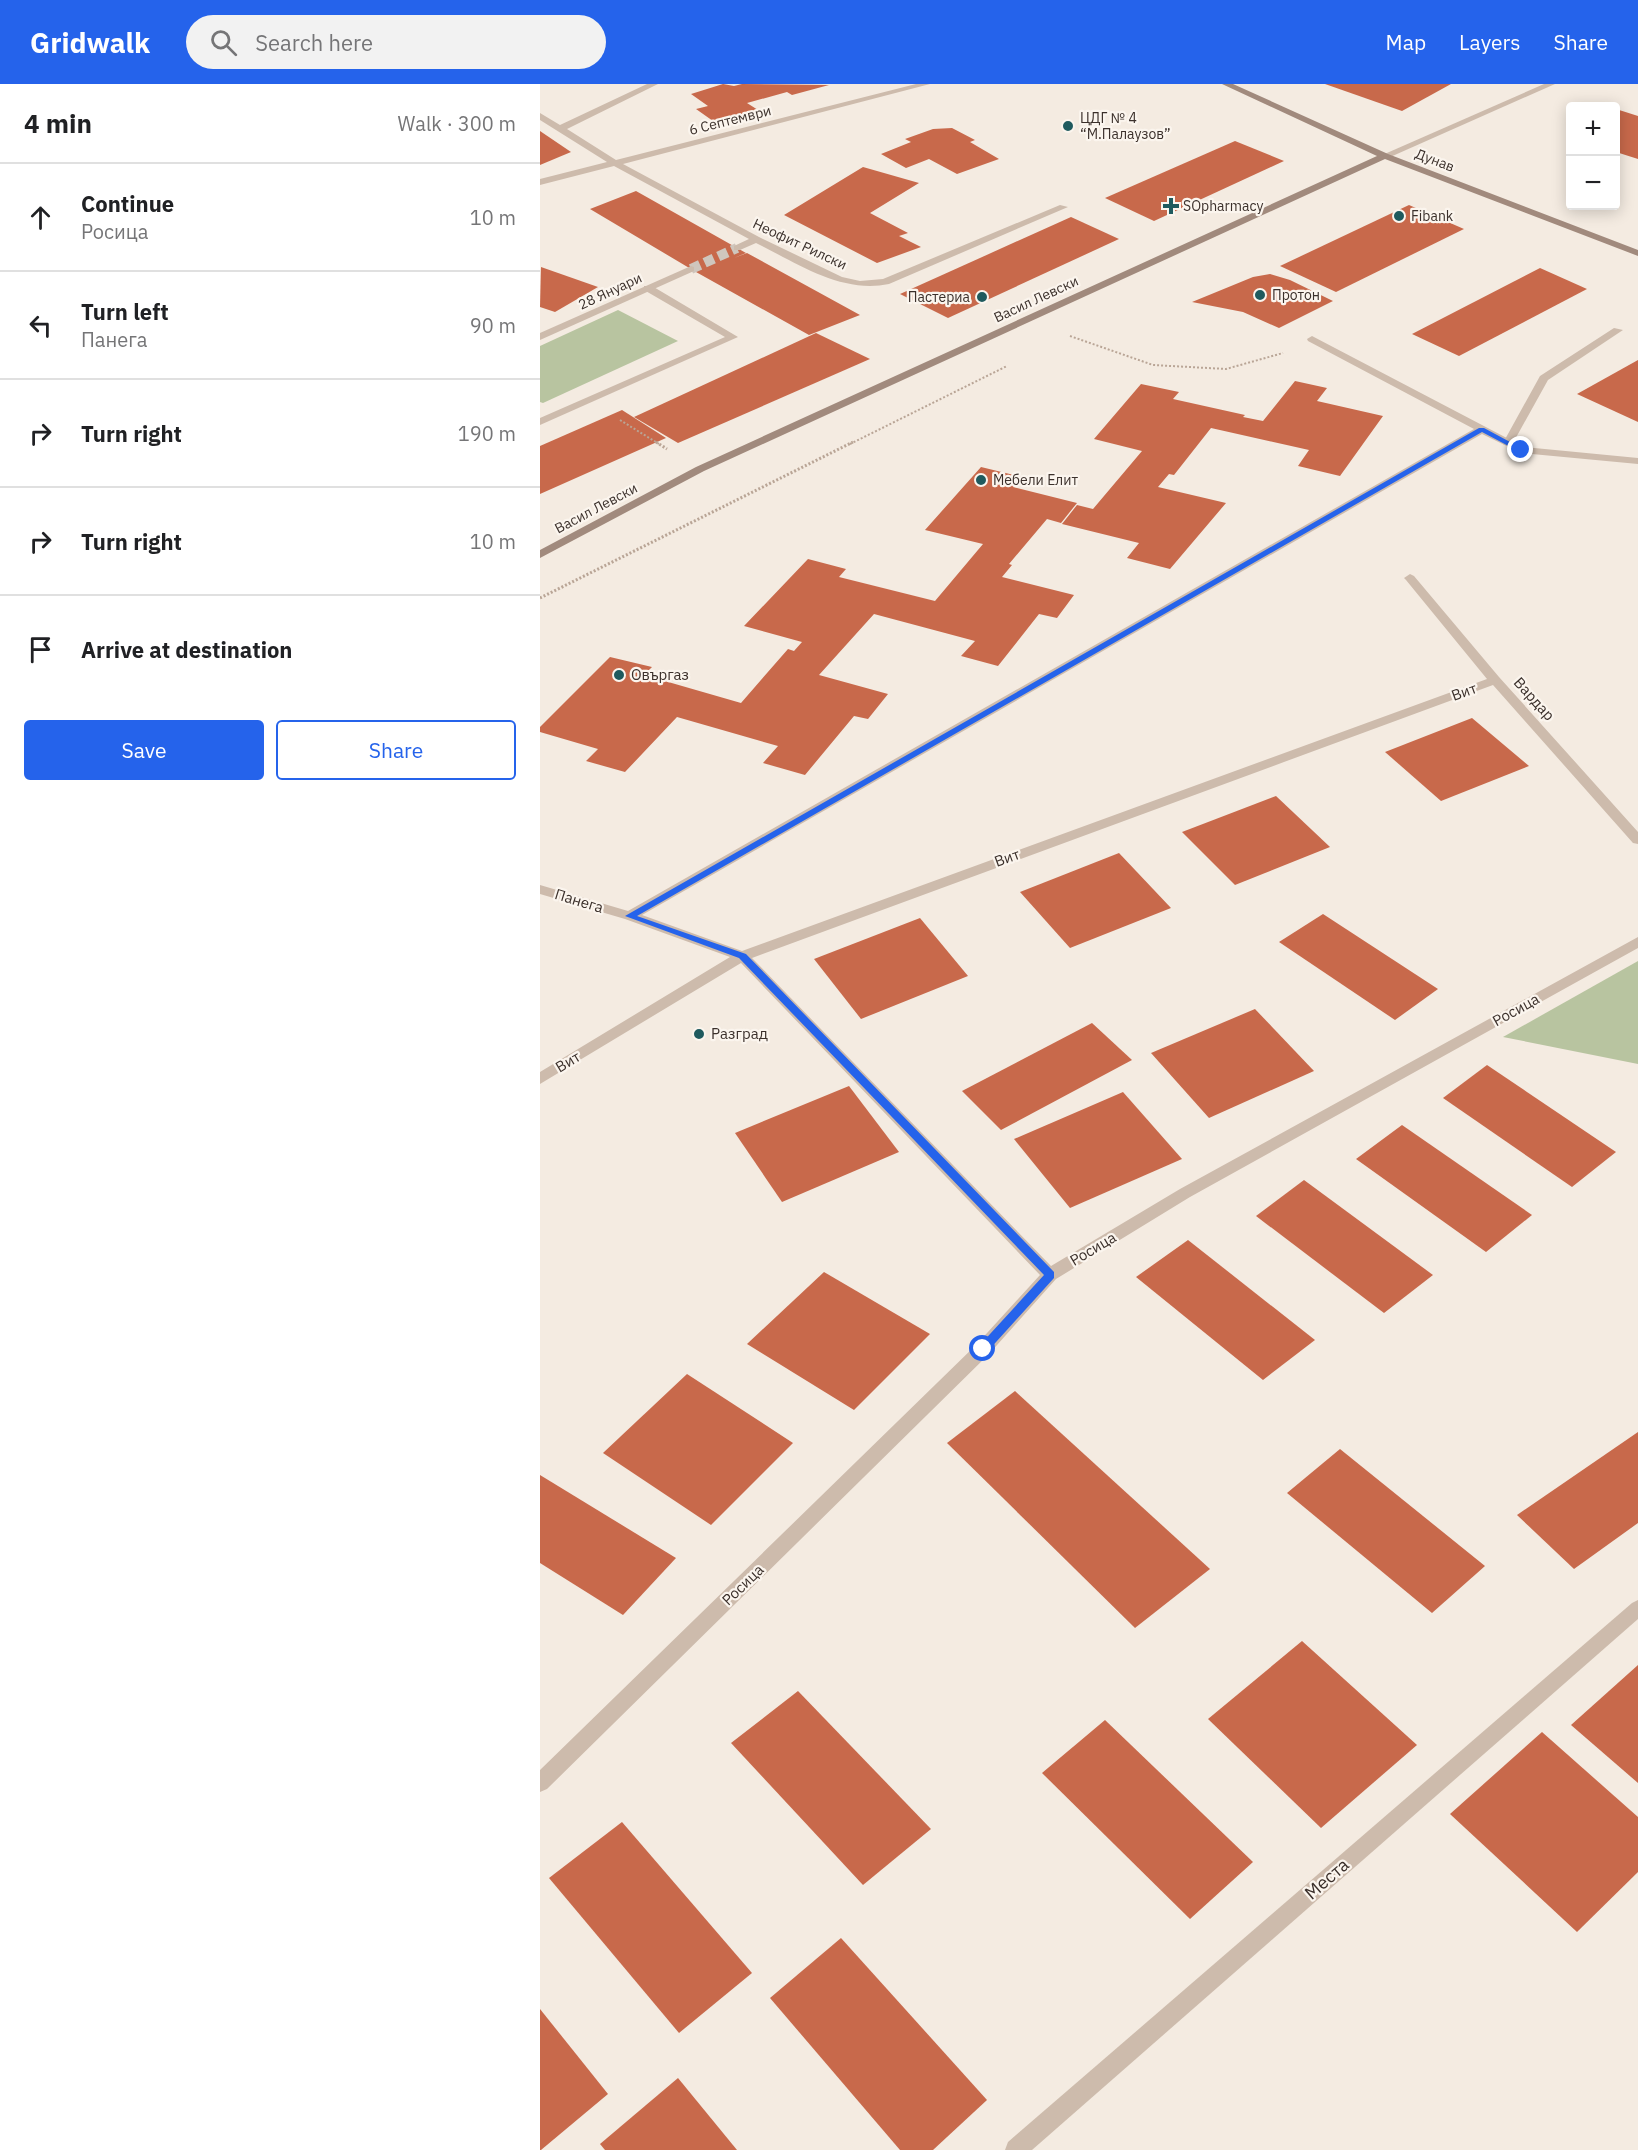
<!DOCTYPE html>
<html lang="en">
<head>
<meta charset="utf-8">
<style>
  body { margin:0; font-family:"IBM Plex Sans",sans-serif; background:#f2f2f2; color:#202124 }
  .controls { position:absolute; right:18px; top:18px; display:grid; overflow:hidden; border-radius:6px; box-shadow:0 3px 15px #0003 }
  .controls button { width:54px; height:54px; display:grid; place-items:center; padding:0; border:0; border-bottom:2px solid #e0e0e0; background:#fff; color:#202124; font:30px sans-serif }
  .stop { position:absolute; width:18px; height:18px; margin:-14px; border:4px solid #2563eb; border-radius:50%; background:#fff }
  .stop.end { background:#2563eb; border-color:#fff; box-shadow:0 2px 6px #0008 }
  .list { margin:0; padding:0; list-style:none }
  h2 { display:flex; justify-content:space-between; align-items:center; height:78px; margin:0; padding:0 24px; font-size:26px }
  h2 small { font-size:20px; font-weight:400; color:#757577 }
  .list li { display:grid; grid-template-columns:39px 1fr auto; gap:18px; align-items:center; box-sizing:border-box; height:108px; padding:0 24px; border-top:2px solid #e0e0e0 }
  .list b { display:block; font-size:22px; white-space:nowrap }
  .list p { margin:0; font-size:20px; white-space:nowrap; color:#757577 }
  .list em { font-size:20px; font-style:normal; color:#757577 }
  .actions { display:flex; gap:12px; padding:18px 24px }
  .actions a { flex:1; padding:14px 0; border:2px solid #2563eb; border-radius:6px; text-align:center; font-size:21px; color:#2563eb }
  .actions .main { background:#2563eb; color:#fff }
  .icon { flex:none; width:33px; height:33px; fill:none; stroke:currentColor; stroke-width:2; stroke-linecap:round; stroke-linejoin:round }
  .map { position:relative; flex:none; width:1098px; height:2066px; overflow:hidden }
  header { display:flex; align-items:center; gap:36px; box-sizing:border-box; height:84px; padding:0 30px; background:#2563eb; color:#fff }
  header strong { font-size:28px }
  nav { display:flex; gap:33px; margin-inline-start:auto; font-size:21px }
  .search { width:420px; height:54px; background:#f2f2f2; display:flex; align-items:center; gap:15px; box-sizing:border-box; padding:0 21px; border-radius:33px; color:#757577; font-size:22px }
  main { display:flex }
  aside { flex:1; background:#fff }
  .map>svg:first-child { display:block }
</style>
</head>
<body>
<header>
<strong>Gridwalk</strong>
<div class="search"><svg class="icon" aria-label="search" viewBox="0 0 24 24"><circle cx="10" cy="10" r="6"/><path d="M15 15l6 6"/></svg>Search here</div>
<nav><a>Map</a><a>Layers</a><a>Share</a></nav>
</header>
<main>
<aside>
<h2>4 min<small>Walk · 300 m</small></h2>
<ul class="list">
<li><svg class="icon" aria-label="ahead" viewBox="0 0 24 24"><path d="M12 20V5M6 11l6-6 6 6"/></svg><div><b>Continue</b><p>Росица</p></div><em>10 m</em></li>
<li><svg class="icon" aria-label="left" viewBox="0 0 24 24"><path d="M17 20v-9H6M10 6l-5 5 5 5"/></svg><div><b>Turn left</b><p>Панега</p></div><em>90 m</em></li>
<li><svg class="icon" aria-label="right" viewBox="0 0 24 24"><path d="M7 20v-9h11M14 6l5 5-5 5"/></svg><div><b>Turn right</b></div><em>190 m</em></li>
<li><svg class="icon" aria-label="right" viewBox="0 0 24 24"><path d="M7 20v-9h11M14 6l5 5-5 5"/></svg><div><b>Turn right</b></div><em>10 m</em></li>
<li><svg class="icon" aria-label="arrive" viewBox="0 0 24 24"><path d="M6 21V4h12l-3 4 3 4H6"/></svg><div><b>Arrive at destination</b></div></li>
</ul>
<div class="actions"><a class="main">Save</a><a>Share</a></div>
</aside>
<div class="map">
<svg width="1098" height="2066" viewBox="0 0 1098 2066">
  <rect width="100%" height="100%" fill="#f4ebe1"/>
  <g fill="#b8c4a0">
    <path d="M78,226l60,31 -135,62 -3,-1v-56z"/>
    <path d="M1098,877v103l-135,-27z"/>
  </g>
  <g fill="#c8694b">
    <path d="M183,0l11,2 8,-2 87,1 -37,10 -5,-3 -40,11 11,7 -45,11 -17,-12 12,-3 -17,-12z"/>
    <path d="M785,0h126l-49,27z"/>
    <path d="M1076,25l22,7v43l-22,-7z"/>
    <path d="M412,44l23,12 -5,2 29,17 -42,15 -28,-15 -23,9 -25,-14 30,-12 -6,-3 28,-10z"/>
    <path d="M0,47l31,21 -31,13z"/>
    <path d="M695,57l49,20 -130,60 -49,-23z"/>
    <path d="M323,83l56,16 -49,30 38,20 -9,3 22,11 -44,16 -93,-48z"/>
    <path d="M96,107l110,62 -12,5 13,-5 113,62 -51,20 -113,-63 -106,-63z"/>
    <path d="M869,121l55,24 -128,63 -56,-26z"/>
    <path d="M531,133l48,22 -171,79 -48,-24z"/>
    <path d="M1,183l57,20 -43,25 -15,-5z"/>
    <path d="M1000,184l47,21 -128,67 -47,-22z"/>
    <path d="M730,190l20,6 43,21 -54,27 -36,-16 -51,-10 61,-25z"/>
    <path d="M276,249l54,26 -192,84 -44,-26z"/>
    <path d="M1098,276v62l-61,-28z"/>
    <path d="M755,297l32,7 -10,13 66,15 -43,60 -42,-10 11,-16 -98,-22 -37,47 -5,-1 -11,13 68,16 -56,66 -43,-11 12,-15 -77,-19 15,-19 16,4 49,-58 -48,-12 47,-55 38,8 -6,7 72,16 -2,2 20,4z"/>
    <path d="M82,326l44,28 -126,56v-48z"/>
    <path d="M441,383l41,10 -9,10 64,16 -16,20 -14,-4 -38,45 3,1 -10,12 72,18 -17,23 -18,-4 -41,52 -37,-10 14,-15 -101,-27 -55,61 69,19 -20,25 -14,-3 -49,59 -42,-12 15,-17 -101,-29 -52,55 -39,-11 12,-12 -58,-17v-5l70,-70 42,10 -8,8 97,28 47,-54 6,2 8,-9 -58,-16 64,-67 38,10 -7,8 96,24 48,-57 -58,-14z"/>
    <path d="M932,634l57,48 -88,35 -56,-49z"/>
    <path d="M736,712l54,51 -95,38 -53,-53z"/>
    <path d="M579,769l52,55 -101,40 -50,-56z"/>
    <path d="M783,830l115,75 -43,31 -116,-78z"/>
    <path d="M380,834l48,58 -107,43 -47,-60z"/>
    <path d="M715,925l59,62 -105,47 -58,-65z"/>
    <path d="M552,939l40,37 -131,70 -39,-39z"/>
    <path d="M947,981l129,87 -44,35 -129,-89z"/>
    <path d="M309,1002l50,66 -117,50 -47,-69z"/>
    <path d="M583,1008l59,67 -112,49 -56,-69z"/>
    <path d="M862,1041l130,90 -46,37 -130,-93z"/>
    <path d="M764,1096l129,95 -49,38 -128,-97z"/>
    <path d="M648,1156l127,100 -52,40 -127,-103z"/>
    <path d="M284,1188l106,62 -76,76 -107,-66z"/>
    <path d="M147,1290l106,69 -82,82 -108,-72z"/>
    <path d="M475,1307l195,178 -75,59 -188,-185z"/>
    <path d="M1098,1348v91l-64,46 -57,-54z"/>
    <path d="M800,1365l145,117 -53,47 -145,-120z"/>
    <path d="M0,1391l136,83 -53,57 -83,-52z"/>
    <path d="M762,1557l115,104 -96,83 -113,-109z"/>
    <path d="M1098,1581v118l-67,-58z"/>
    <path d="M258,1607l133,138 -68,56 -132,-142z"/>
    <path d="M565,1636l148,142 -63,57 -148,-146z"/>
    <path d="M1002,1648l96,85v55l-61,60 -127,-118z"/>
    <path d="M82,1738l130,151 -73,60 -130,-155z"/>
    <path d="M301,1854l146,162 -54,50h-33l-130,-152z"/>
    <path d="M0,1925l68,85 -67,56h-1z"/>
    <path d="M138,1994l59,72h-132l-5,-6z"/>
  </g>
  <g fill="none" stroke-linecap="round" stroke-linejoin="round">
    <path stroke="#cfc6bd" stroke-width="10" stroke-dasharray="10 5" stroke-linecap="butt" d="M151,185l46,-21"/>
    <g stroke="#b9a596" stroke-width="2" stroke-dasharray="2 2" stroke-linecap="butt">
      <path d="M530,252l83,29 73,4 57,-16"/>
      <path d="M80,336l39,24"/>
      <path d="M310,360l157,-78"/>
    </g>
    <g stroke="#b9a596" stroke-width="3" stroke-dasharray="2 2" stroke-linecap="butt">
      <path d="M116,358l11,7"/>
      <path d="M0,514l313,-156"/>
    </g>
    <g fill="#cdbbac" fill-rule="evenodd">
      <path d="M104,202h8l86,51 -198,88v-7l185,-81 -81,-47z"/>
      <path d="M1074,244l9,2 -75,50 -35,63 -1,2h-8l-1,-2 37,-67z"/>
    </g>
    <g fill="#cdbbac" fill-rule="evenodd">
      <path d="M107,0h11l-91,45 49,31 300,-76h14l-307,80 136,73 83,40 18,4 23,-2 177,-74 8,2 -179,77c-48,10 -92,-21 -133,-41l-16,7h-6v-4l15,-7 -135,-73 -74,19v-6l67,-17 -67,-42v-7l20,12z"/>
      <path d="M1004,0h11l-167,74 -8,-2z"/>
      <path d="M151,182l3,1v4l-154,69v-7z"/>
      <path d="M772,252l212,111 114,11v6l-117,-11 -39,-19 -840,481 100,36 745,-272 -81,-99 -2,-2 6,-4 4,2 85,101 139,155v12l-5,-1 -140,-158 -741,273 299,308 129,-77 458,-252v11l-448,249 -134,82 -67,75 -442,435 -7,3v-22l437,-426 63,-69 -299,-312 -201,121v-12l190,-115 -105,-38 -85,-25v-9l88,26 846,-482 -166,-88 -1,-2z"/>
      <path d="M1098,1516v19l-606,531h-27l3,-8 624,-539z"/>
    </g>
    <path fill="#a18a7d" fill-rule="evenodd" d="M682,0h11l155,70 250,96v6l-253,-97 -681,312 -164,87v-8l156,-83 681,-311z"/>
  </g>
  <path fill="#2563eb" d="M939,344h5l41,22 -7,1 -36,-19 -845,484 109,38 308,318v6l-67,74h-8v-6l65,-71 -305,-317 -114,-42z"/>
  <g fill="#1f5a5e" stroke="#fbf5ee" stroke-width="2">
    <circle cx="528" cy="42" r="6"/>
    <path d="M628 113h6v6h6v6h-6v6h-6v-6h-6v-6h6z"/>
    <circle cx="859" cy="132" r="6"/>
    <circle cx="720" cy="211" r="6"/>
    <circle cx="442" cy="213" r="6"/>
    <circle cx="441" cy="396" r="6"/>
    <circle cx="79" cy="591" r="6"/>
    <circle cx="159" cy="950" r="6"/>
  </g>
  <g text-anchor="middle" stroke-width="4.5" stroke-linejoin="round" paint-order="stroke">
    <g font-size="14" fill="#3b302b" stroke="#fbf5ee" text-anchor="start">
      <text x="540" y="39">ЦДГ № 4<tspan x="540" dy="16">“М.Палаузов”</tspan></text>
      <text x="643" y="127">SOpharmacy</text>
      <text x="871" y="137">Fibank</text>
      <text x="732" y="216">Протон</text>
      <text x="430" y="218" text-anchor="end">Пастериа</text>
      <text x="453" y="401">Мебели Елит</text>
    </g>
    <g font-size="14" fill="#3b302b" stroke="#fbf5ee">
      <text transform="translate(190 36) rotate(-14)" y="5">6 Септември</text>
      <text transform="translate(895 76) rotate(21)" y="5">Дунав</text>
      <text transform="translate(260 160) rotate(25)" y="5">Неофит Рилски</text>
      <text transform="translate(70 207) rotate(-25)" y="5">28 Януари</text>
      <text transform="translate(496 215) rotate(-25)" y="5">Васил Левски</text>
      <text transform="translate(56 424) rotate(-28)" y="5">Васил Левски</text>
    </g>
    <g font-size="15" fill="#3b302b" stroke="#fbf5ee" text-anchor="start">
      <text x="91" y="596">Овъргаз</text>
      <text x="171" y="955">Разград</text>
    </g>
    <g font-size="15" fill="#3b302b" stroke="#fbf5ee">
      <text transform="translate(924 608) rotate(-20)" y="5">Вит</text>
      <text transform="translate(994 615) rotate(48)" y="5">Вардар</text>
      <text transform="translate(467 774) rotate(-20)" y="5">Вит</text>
      <text transform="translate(39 817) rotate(17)" y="5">Панега</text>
      <text transform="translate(976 926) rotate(-29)" y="5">Росица</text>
      <text transform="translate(28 978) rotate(-31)" y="5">Вит</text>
      <text transform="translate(553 1165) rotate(-31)" y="5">Росица</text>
      <text transform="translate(203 1501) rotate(-44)" y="5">Росица</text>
    </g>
    <g font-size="18" fill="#3b302b" stroke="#fbf5ee">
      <text transform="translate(787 1795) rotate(-41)" y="6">Места</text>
    </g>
  </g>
</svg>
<div class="controls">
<button>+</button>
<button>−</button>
</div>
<div class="stop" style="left:443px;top:1265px"></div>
<div class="stop end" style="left:981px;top:366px"></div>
</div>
</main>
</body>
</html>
